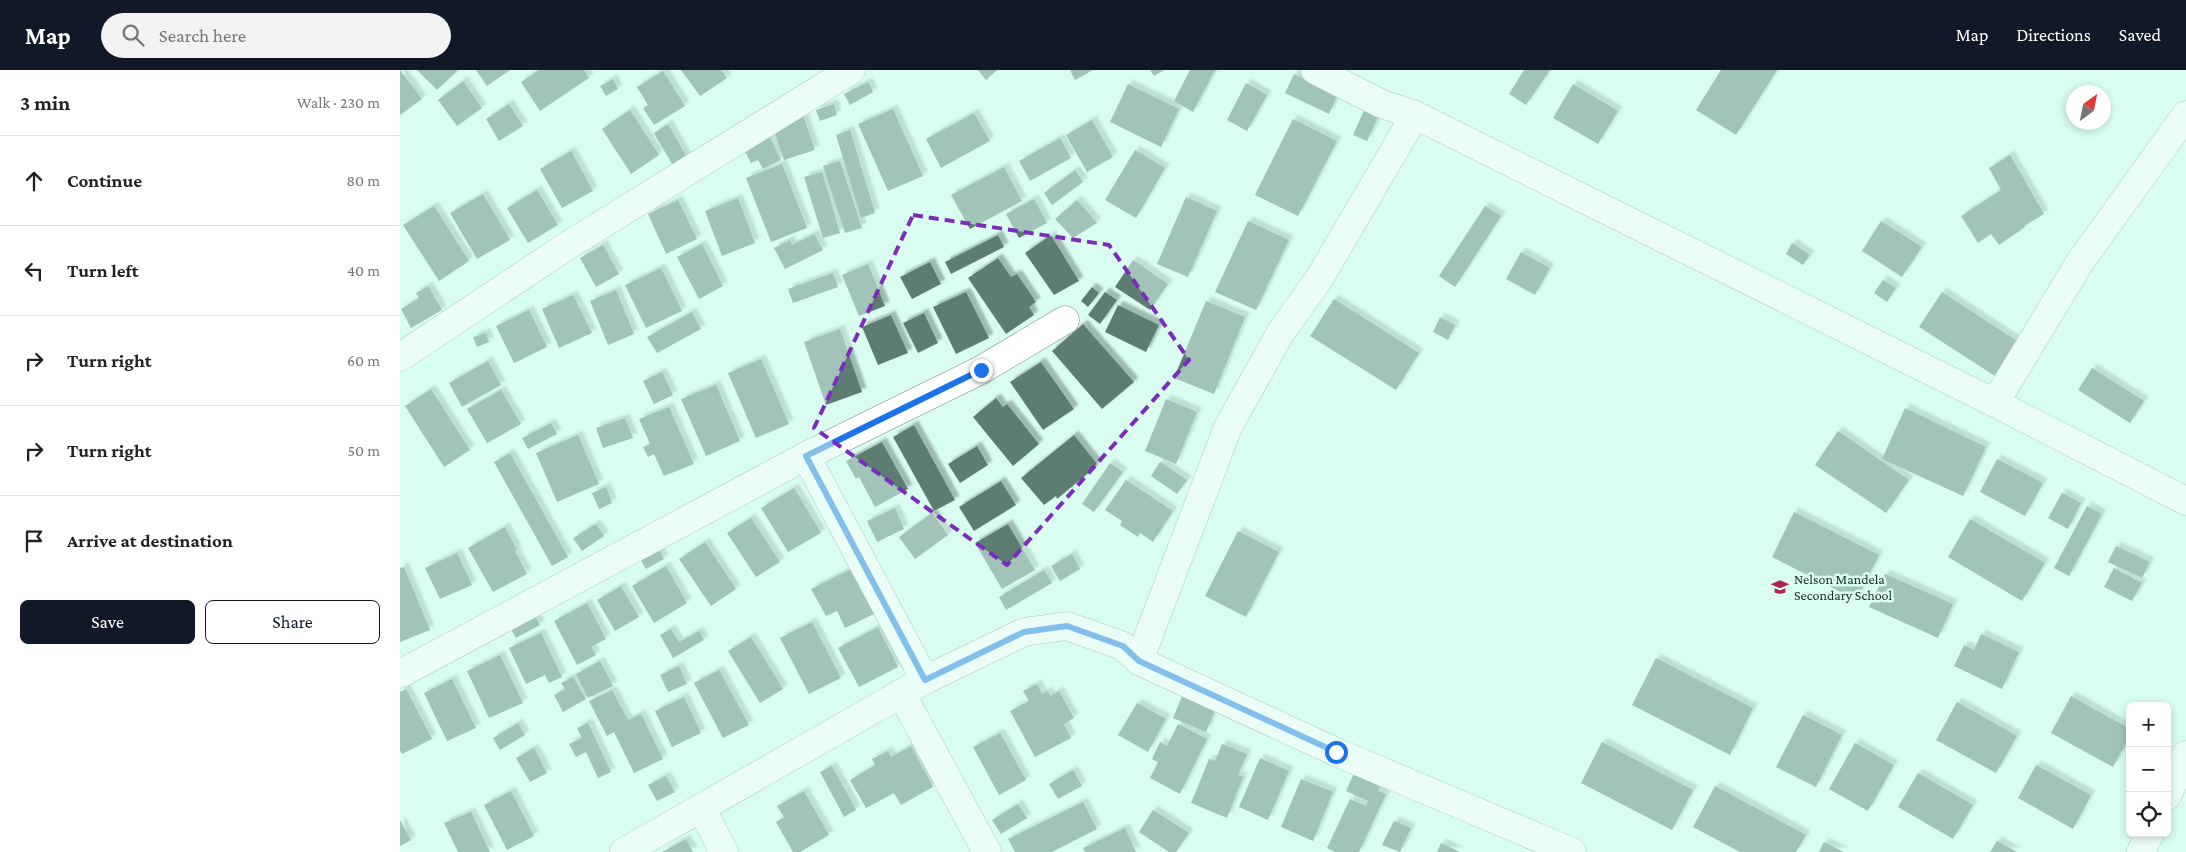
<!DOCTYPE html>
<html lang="en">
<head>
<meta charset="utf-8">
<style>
  body { margin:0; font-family:"Crimson Pro",serif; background:#f2f2f2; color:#222 }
  .controls { position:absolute; right:15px; bottom:15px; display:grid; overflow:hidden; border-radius:8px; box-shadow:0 2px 8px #0003 }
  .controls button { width:45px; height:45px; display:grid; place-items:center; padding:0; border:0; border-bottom:1px solid #e0e0e0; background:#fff; color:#222; font:25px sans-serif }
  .compass { position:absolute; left:1666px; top:15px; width:45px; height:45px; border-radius:50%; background:#fff; box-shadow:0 2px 8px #0003; rotate:33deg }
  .stop { position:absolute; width:15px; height:15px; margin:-11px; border:4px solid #1a73e8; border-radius:50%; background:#fff }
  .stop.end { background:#1a73e8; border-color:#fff; box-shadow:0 1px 5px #0008 }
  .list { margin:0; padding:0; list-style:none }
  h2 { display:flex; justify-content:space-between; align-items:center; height:65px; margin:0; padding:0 20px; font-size:21px }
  h2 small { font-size:16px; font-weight:400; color:#767676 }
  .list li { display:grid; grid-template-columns:32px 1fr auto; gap:15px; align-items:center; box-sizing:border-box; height:90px; padding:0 20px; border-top:1px solid #e0e0e0 }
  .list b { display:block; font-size:19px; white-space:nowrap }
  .list em { font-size:16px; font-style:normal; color:#767676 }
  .actions { display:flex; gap:10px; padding:15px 20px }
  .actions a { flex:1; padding:11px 0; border:1px solid #111827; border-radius:8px; text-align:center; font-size:18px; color:#111827 }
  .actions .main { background:#111827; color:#fff }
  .icon { flex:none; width:28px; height:28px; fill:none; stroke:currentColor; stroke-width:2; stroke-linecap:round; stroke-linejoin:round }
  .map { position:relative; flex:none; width:1786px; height:782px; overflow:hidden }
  header { display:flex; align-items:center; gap:30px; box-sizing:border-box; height:70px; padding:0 25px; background:#111827; color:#fff }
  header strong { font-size:24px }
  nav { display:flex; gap:28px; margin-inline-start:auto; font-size:18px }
  .search { width:350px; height:45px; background:#f2f2f2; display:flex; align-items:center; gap:12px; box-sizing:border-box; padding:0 18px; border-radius:28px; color:#767676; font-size:19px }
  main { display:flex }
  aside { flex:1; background:#fff }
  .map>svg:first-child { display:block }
</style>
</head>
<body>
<header>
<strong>Map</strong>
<div class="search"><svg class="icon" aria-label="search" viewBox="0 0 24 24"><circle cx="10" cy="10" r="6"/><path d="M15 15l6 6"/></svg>Search here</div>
<nav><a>Map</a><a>Directions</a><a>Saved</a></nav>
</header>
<main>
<aside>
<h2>3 min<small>Walk · 230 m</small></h2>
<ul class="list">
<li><svg class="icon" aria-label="ahead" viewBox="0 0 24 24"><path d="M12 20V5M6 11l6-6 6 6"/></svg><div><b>Continue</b></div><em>80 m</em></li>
<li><svg class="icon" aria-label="left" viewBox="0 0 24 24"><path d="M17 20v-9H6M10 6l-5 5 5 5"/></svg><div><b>Turn left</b></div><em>40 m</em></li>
<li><svg class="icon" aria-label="right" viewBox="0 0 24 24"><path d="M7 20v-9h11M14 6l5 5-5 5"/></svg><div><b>Turn right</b></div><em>60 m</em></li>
<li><svg class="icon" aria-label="right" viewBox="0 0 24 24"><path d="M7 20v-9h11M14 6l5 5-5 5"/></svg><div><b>Turn right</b></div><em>50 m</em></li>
<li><svg class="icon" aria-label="arrive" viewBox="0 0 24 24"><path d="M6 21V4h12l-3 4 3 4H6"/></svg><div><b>Arrive at destination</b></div></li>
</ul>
<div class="actions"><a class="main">Save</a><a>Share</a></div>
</aside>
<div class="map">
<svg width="1786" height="782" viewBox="0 0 1786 782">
  <defs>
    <filter id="shadow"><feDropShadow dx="4.5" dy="-4.5" stdDeviation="1" flood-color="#0004"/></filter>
  </defs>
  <rect width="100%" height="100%" fill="#d9fdf1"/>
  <g fill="#5d7d73" filter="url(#shadow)">
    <path d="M0,0l22,29 -22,16z"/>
    <path d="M17,0h41l-21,20z"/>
    <path d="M76,0h34l-23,16z"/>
    <path d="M139,0h45l5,8 -49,33 -19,-29z"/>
    <path d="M281,0h40l6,8 -27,18z"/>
    <path d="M578,0h19l-11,10z"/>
    <path d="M670,0h23l-18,10z"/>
    <path d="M750,0h14l-10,6z"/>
    <path d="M790,0h25l-22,42 -19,-11z"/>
    <path d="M1124,0h26l-24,35 -17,-11z"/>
    <path d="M1321,0h56l-41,65 -40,-25z"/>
    <path d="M263,1l22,35 -31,19 -11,-17 5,-3 -11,-18z"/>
    <path d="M894,4l44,20 -9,20 -44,-21z"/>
    <path d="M213,9l5,10 -12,7 -6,-10z"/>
    <path d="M63,11l19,27 -25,18 -19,-26z"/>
    <path d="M468,12l5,10 -23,13 -6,-11z"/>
    <path d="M846,13l21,12 -20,36 -20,-11z"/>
    <path d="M728,14l51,25 -18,38 -51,-25z"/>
    <path d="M1173,14l45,27 -20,33 -45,-26z"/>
    <path d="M109,34l14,22 -24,15 -13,-22z"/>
    <path d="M434,34l3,11 -17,6 -4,-11z"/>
    <path d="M965,38l14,7 -12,26 -14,-6z"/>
    <path d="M493,39l30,67 -35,15 -30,-67z"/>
    <path d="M230,40l29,45 -28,19 -29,-45z"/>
    <path d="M574,43l16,28 -49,27 -15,-29z"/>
    <path d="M403,45l12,35 -31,10 -12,-35z"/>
    <path d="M893,49l44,22 -39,75 -43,-21z"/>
    <path d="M692,50l21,37 -26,15 -21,-37z"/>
    <path d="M268,54l21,37 -14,8 -21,-36z"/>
    <path d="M450,60l25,83 -14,5 -25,-83z"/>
    <path d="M369,65l12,25 -18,9 -5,-9 -7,3 -8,-15z"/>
    <path d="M660,68l11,20 -41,23 -11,-20z"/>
    <path d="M735,80l30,18 -29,50 -31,-18z"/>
    <path d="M171,81l22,40 -31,17 -22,-39z"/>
    <path d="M1610,85l34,59 -20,12 1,1 -26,18 -8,-11 -13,9 -17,-27 40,-26 -12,-22z"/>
    <path d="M440,91l22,67 -17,5 -22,-67z"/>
    <path d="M382,94l25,64 -36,14 -25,-64z"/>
    <path d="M604,97l18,34 -52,28 -19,-34z"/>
    <path d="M675,100l8,12 -31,23 -8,-12z"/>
    <path d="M422,102l18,61 -17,5 -19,-61z"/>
    <path d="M137,120l21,35 -30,18 -21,-35z"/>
    <path d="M83,124l27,46 -33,19 -27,-46z"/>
    <path d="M786,127l31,14 -29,66 -31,-13z"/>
    <path d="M338,128l17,45 -33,13 -17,-45z"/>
    <path d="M634,129l13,24 -28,15 -13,-24z"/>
    <path d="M278,130l19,39 -31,15 -18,-40z"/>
    <path d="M677,130l20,23 -24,15 -18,-19z"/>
    <path d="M34,136l35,55 -30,20 -36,-56z"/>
    <path d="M1085,136l16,10 -46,71 -16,-11z"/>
    <path d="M848,151l41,19 -33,70 -41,-18z"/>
    <path d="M1481,151l41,26 -20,30 -40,-26z"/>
    <path d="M414,164l9,16 -38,19 -11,-21 16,-8 2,5z"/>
    <path d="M598,165l6,12 -53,27 -6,-12z"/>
    <path d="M651,165l28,46 -25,14 -29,-42z"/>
    <path d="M1392,173l18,12 -7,10 -17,-11z"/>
    <path d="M302,174l21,42 -24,13 -22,-42z"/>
    <path d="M203,175l16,29 -23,13 -16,-29z"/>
    <path d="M1121,182l29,16 -15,27 -29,-16z"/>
    <path d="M598,188l13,19 6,-3 19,28 -7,5 5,8 -28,19 -38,-56z"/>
    <path d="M733,190l35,24 -18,26 -35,-23z"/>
    <path d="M530,192l11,22 -29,15 -12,-22z"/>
    <path d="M468,194l17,42 -26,10 -17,-41z"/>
    <path d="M261,198l21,43 -36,17 -21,-43z"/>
    <path d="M433,203l5,14 -45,16 -5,-14z"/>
    <path d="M1483,210l13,8 -9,14 -13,-9z"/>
    <path d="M28,216l14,24 -31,18 -10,-19 18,-11 -3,-5z"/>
    <path d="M692,217l7,6 -11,14 -7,-6z"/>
    <path d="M216,220l18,44 -26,11 -18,-44z"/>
    <path d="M566,222l23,46 -33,16 -23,-47z"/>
    <path d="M705,222l12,8 -17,24 -12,-9z"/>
    <path d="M1542,222l75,49 -22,35 -76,-49z"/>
    <path d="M173,225l19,38 -33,15 -17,-39z"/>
    <path d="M934,229l85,54 -23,37 -86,-54z"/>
    <path d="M806,231l39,16 -31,77 -40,-16z"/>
    <path d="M718,235l41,20 -13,27 -41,-20z"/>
    <path d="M129,240l18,37 -33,16 -18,-37z"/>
    <path d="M292,242l9,17 -44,24 -10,-16z"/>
    <path d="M524,243l14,30 -20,10 -15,-30z"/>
    <path d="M491,245l17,38 -30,12 -16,-38z"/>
    <path d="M1040,247l15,8 -7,15 -15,-8z"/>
    <path d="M683,254l51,58 -32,27 -50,-58z"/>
    <path d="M440,259l22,63 -36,13 -22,-63z"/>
    <path d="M86,263l3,9 -12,5 -4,-10z"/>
    <path d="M361,289l28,65 -33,14 -28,-65z"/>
    <path d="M88,291l13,24 -39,22 -13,-24z"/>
    <path d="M641,292l33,47 -31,21 -33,-48z"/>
    <path d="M1692,298l52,33 -14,22 -52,-33z"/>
    <path d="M262,302l11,23 -19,9 -11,-23z"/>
    <path d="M316,315l24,56 -34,15 -25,-57z"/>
    <path d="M31,319l39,61 -26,17 -39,-61z"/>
    <path d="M101,320l20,34 -34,19 -20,-34z"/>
    <path d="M596,328l7,9 4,-3 32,40 -26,22 -40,-49z"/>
    <path d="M766,329l31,13 -21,52 -31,-13z"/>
    <path d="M269,337l25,57 -30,12 -10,-22 -6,3 -5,-10 7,-3 -11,-25z"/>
    <path d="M1505,338l81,39 -23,49 -81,-37z"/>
    <path d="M225,348l8,20 -30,10 -7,-20z"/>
    <path d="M151,353l6,11 -29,15 -6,-11z"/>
    <path d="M514,355l41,75 -21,11 -41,-74z"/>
    <path d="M1438,361l71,49 -23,33 -71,-48z"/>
    <path d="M178,365l21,49 -42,18 -21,-49z"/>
    <path d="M674,365l24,30 -41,34 -1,-3 -12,9 -23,-27z"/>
    <path d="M482,372l26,47 -33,18 -16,-30 -3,2 -10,-18z"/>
    <path d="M577,376l11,19 -28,18 -12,-19z"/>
    <path d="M110,383l58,104 -16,9 -58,-104z"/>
    <path d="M1597,389l46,24 -18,33 -45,-24z"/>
    <path d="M760,392l27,18 -10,14 -26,-18z"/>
    <path d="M710,393l13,9 -29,40 -12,-8z"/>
    <path d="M726,410l47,31 -20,31 -13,-9 -2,4 -18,-12 2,-4 -17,-11z"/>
    <path d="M601,411l15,24 -42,26 -15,-24z"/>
    <path d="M206,417l6,16 -13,6 -7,-16z"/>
    <path d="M394,418l27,45 -33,19 -27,-44z"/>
    <path d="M1662,423l19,10 -13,26 -20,-11z"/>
    <path d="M1687,436l15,8 -33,62 -15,-8z"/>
    <path d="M495,438l9,21 -27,13 -10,-21z"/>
    <path d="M1394,442l85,43 -23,45 -84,-43z"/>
    <path d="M532,443l16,22 -33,24 -16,-22z"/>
    <path d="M351,448l29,44 -24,15 -29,-44z"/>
    <path d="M1570,449l75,44 -23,38 -74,-44z"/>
    <path d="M196,454l8,12 -22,15 -9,-13z"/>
    <path d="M608,454l27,46 -33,19 -27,-46z"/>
    <path d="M105,457l12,23 -2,1 12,23 -34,18 -25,-44z"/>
    <path d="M838,461l41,21 -33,65 -41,-21z"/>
    <path d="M305,472l31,47 -25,17 -32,-47z"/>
    <path d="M1716,476l34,16 -8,16 -34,-16z"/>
    <path d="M257,477l7,12 -18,10 -7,-12z"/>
    <path d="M57,483l15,32 -32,14 -15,-31z"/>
    <path d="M672,484l8,15 -20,12 -9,-15z"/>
    <path d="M266,496l21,37 -33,20 -22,-37z"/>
    <path d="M4,497l26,63 -30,12v-74z"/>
    <path d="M1714,498l28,15 -10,18 -28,-14z"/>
    <path d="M451,499l23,45 -29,14 -8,-17 -11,5 -15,-27z"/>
    <path d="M644,500l8,13 -46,27 -7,-13z"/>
    <path d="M1485,504l68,30 -15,34 -69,-31z"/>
    <path d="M221,516l18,31 -24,14 -18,-31z"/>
    <path d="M187,533l19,36 -15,8 5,8 -19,10 -23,-44z"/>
    <path d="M135,546l5,9 -24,13 -5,-9z"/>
    <path d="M412,552l29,56 -32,16 -29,-56z"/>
    <path d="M478,557l20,40 -39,20 -21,-39z"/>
    <path d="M271,559l8,13 20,-11 5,9 -31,18 -13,-23z"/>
    <path d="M141,563l21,44 -13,6 -4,-8 -19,9 -17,-36z"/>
    <path d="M1581,564l38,18 -17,37 -48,-23 10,-21 10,5z"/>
    <path d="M351,567l32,52 -23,14 -32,-52z"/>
    <path d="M100,585l23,48 -34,15 -22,-47z"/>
    <path d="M1256,588l97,50 -23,47 -98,-50z"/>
    <path d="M200,591l13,25 -25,12 -12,-24z"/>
    <path d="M279,596l8,18 -19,8 -8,-17z"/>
    <path d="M319,600l30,55 -26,13 -29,-55z"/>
    <path d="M173,607l13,22 -23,13 -9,-17 11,-6 -4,-6z"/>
    <path d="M52,609l24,49 -29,13 -23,-48z"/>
    <path d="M637,614l5,10 6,-3 2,5 9,-5 15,27 -10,6 7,14 -36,19 -25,-46 19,-10 -6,-10z"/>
    <path d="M6,619l26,50 -30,15 -2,-3v-59z"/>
    <path d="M212,620l16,30 13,-6 22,45 -29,14 -20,-41 -7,4 -18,-35z"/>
    <path d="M783,624l33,14 -10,24 -33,-14z"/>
    <path d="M1671,626l59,33v7l-17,31 -62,-34z"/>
    <path d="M284,627l17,36 -29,14 -17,-36z"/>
    <path d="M1557,632l60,34 -21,37 -60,-33z"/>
    <path d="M737,633l29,16 -18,33 -30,-17z"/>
    <path d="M1403,645l39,20 -26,52 -40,-20z"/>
    <path d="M118,653l7,12 -25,15 -7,-12z"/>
    <path d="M188,653l23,49 -13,6 -12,-26 -10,5 -7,-13 13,-6 -5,-10z"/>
    <path d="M778,654l29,15 -27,55 -30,-16 8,-16 -6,-3 8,-17 7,4z"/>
    <path d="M600,663l26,47 -27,15 -26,-48z"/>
    <path d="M1202,672l91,48 -21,40 -91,-47z"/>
    <path d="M1455,673l39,22 -26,46 -39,-22z"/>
    <path d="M822,674l25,10 -9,21 5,2 -16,41 -36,-15 18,-44 6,2z"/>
    <path d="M511,676l22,41 -32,18 -7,-12 -28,15 -16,-28 25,-15 -3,-6 16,-8 3,6z"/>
    <path d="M134,678l13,25 -17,9 -14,-24z"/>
    <path d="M860,688l29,13 -21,49 -29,-13z"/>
    <path d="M1636,695l55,30 -18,34 -55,-31z"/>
    <path d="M432,696l24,44 -12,7 -24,-45z"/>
    <path d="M956,699l26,12 -4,10 8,3 -27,58h-24l-8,-4 23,-49 16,7 2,-5 -22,-10z"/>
    <path d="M673,700l9,16 -24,13 -9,-15z"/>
    <path d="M1518,703l55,32 -20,34 -55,-32z"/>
    <path d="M266,706l9,16 -18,9 -9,-16z"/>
    <path d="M901,709l32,13 -20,49 -32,-14z"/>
    <path d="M1315,716l91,49 -10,17h-56l-47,-25z"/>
    <path d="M111,721l23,45 -27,14 -23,-45z"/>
    <path d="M404,721l25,44 -29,17h-7l-17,-30 8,-5 -7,-11z"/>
    <path d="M683,732l14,27 -45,23h-37l-7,-13z"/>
    <path d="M618,734l9,14 -26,16 -9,-14z"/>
    <path d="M753,740l36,23 -13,19h-7l-30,-20z"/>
    <path d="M71,742l19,40h-32l-14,-29z"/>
    <path d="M0,750l11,20 -11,6z"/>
    <path d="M994,751l17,7 -11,24 -18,-7z"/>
    <path d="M725,758l11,24h-51l-2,-4z"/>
    <path d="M286,769l7,13h-31z"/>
    <path d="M1597,771l20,11h-27z"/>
    <path d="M1424,772l20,10h-25z"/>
    <path d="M1041,773l19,9h-23z"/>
  </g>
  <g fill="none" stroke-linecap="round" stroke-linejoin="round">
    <g stroke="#709287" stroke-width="29">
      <g id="minor">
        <path d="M915,0l67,34 33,11 580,288 191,98"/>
        <path d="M0,287l167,-111 284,-176"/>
        <path d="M1595,333l85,-141 106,-147"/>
        <path d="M406,386l119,224"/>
        <path d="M739,591l89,-234 53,-95 38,-53 96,-164"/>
        <path d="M0,604l406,-218 175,-86 84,-50"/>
        <path d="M501,623l86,159"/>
        <path d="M1767,726l19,-41"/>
        <path d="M301,738l23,44"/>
        <path d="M224,782l301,-172 99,-48 43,-6 56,20 16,15 197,91 236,100"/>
        <path d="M1741,782l9,-19"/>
      </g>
    </g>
    <use href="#minor" stroke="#fff" stroke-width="28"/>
  </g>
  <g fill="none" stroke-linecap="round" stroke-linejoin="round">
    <path stroke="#1a73e8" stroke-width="6" d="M581,300l-175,86 119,224 99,-48 43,-6 56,20 16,15 197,91"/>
  </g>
  <path d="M0 0H1786V782H0ZM513,145l196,30 80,115 -182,205 -193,-137z" fill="#d9fdf1" fill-opacity=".55" fill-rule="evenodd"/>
  <path fill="none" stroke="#7b2cbf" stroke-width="4" stroke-dasharray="10 6" stroke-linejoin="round" d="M513,145l196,30 80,115 -182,205 -193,-137z"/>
  <defs>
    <g id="school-bare" transform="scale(1.35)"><path d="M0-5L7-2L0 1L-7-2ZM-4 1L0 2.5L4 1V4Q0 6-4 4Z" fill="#b2224f" stroke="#d9fdf1" stroke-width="2.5" paint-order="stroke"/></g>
  </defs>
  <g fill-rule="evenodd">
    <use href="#school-bare" x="1380" y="517"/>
  </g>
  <g text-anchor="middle" stroke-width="5" stroke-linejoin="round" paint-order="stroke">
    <g font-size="14" fill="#1e2c28" stroke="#d9fdf1" text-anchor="start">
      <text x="1394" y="514">Nelson Mandela<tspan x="1394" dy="16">Secondary School</tspan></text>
    </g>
  </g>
</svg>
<div class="controls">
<button>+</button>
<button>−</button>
<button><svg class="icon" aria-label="locate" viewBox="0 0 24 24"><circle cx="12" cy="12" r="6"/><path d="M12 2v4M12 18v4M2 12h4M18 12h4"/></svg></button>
</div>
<svg class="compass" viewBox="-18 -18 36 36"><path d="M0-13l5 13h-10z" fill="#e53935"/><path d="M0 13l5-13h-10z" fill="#767676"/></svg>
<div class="stop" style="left:936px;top:682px"></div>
<div class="stop end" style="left:581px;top:300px"></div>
</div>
</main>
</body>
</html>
